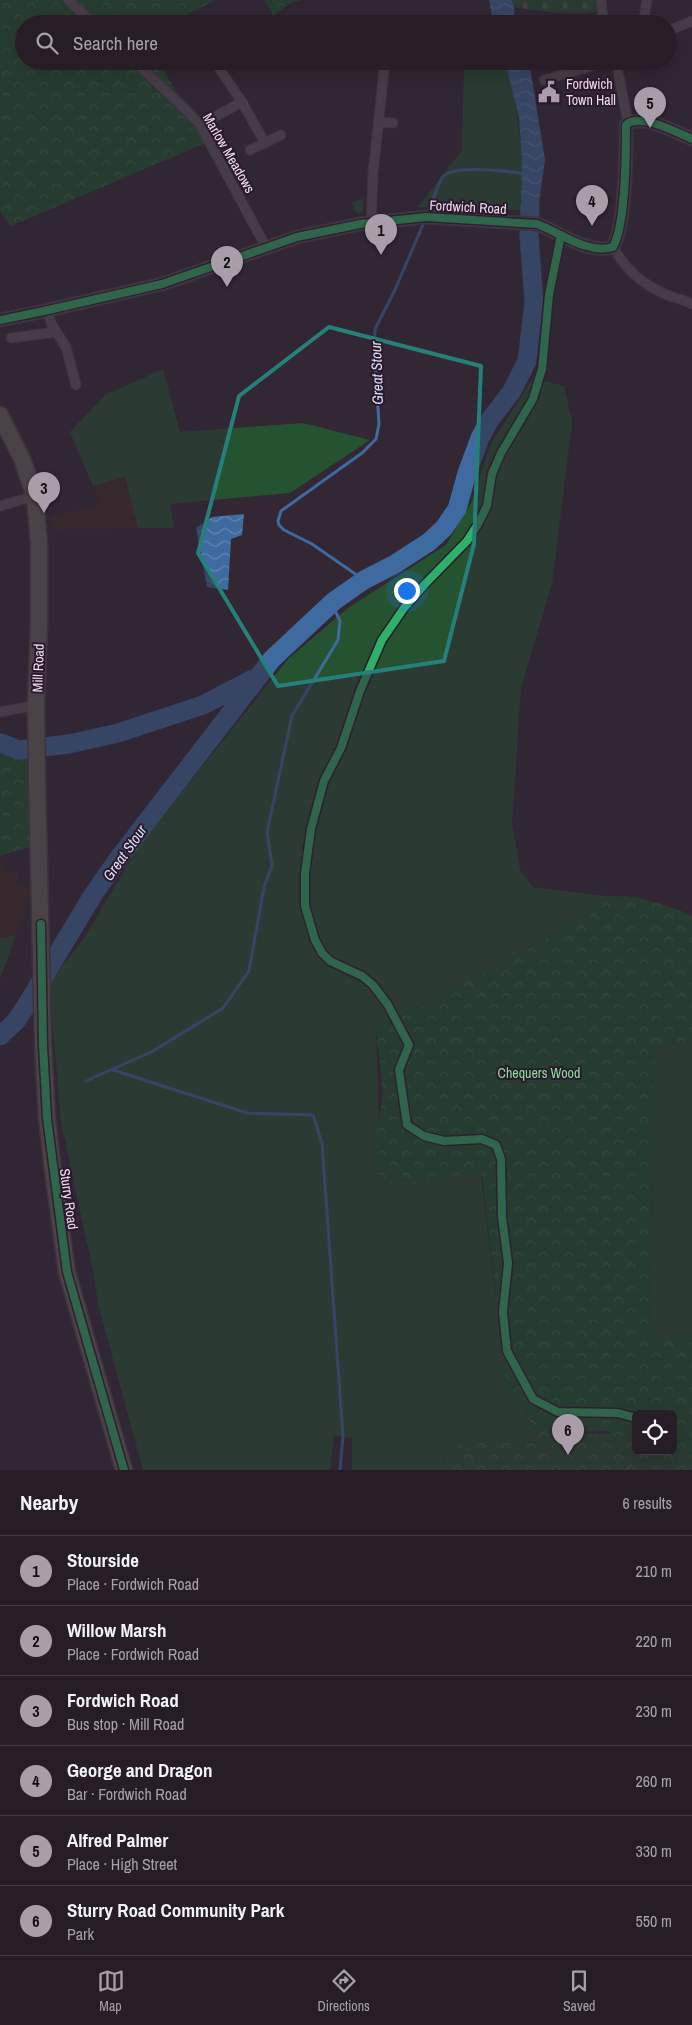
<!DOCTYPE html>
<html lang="en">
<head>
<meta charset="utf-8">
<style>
  body { margin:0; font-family:"Archivo Narrow",sans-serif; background:#2e262e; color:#f1f3f6 }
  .controls { position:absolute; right:15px; bottom:15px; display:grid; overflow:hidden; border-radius:8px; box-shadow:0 5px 20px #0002 }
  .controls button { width:45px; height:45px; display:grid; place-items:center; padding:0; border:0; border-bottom:1px solid #423b43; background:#261d26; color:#f1f3f6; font:25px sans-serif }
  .you { position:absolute; left:406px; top:590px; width:18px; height:18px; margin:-12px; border:4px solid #fff; border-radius:50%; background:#1a73e8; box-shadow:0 0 0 8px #1a73e833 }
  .badge { display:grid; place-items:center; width:32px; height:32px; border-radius:50%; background:#aa9daa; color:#111; font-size:16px; font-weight:700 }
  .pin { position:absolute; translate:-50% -41px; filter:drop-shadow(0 1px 2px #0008) }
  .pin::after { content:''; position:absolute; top:26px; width:18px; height:15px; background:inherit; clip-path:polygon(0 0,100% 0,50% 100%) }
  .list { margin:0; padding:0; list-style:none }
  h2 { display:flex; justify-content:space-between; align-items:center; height:65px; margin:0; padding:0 20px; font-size:21px }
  h2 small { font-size:16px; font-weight:400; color:#a4a2a7 }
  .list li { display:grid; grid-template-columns:32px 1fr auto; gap:15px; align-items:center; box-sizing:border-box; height:70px; padding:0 20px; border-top:1px solid #423b43 }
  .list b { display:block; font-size:19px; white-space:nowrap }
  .list p { margin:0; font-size:16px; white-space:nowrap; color:#a4a2a7 }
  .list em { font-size:16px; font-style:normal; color:#a4a2a7 }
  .icon { flex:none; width:28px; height:28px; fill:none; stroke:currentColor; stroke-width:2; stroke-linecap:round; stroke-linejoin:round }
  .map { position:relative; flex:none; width:692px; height:1470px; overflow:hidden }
  .search { position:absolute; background:#261d26; box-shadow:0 5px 20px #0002; left:15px; right:15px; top:15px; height:55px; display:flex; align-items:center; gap:12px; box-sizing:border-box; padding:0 18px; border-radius:28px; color:#a4a2a7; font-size:19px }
  .sheet { height:485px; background:#261d26 }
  nav { display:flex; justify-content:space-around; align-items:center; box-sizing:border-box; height:70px; border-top:1px solid #423b43; background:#261d26; font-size:14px; color:#a4a2a7 }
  nav a { display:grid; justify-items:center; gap:2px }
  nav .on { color:#aa9daa }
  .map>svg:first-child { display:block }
</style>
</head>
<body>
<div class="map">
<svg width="692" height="1470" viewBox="0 0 692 1470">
  <defs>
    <pattern id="forest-crowns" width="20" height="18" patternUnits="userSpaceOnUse" patternTransform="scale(1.25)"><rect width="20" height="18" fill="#1c582e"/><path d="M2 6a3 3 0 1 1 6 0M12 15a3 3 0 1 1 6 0" fill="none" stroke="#3d6f4c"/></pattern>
    <pattern id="cemetery-stones" width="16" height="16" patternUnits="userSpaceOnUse" patternTransform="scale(1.25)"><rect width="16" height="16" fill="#255331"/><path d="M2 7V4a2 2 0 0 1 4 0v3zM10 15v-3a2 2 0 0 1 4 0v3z" fill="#456b4f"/></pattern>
    <pattern id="park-crowns" width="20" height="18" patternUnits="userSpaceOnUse" patternTransform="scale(1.25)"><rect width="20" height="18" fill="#255331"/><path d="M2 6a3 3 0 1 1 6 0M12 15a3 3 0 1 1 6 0" fill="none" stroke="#456b4f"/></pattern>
    <pattern id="water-waves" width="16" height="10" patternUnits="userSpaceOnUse" patternTransform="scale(1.25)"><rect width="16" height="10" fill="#3e6aa0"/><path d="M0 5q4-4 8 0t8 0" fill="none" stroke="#6386b2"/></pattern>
  </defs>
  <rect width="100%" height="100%" fill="#322733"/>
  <g fill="#3e2c29">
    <path d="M125,477l13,51 -85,2 -4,-12 44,-12 6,-6 -6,-14z"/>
    <path d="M0,856l6,17 12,-1v12l16,4 -18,47 -16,3z"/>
  </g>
  <g fill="#255331">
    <path d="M506,62c12,48 20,98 16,148l-104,-3 44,-57 2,-80z"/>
    <path d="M364,199l-1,11 -5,5 -1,-4 -3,1 -2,-10z"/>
    <path d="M163,369l17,63 123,-9 67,17 -80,53 -120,11 4,24h-36l-13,-51 -32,9 -23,-54 35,-37z"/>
    <path d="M533,378l31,8 8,36 -20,161 -31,105 -9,136 8,46 13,17 74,9 -67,46 -164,87 5,154 100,-10 26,220 31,40 -83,12 -16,25h-87v-32l-18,-3 -4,35h-187l-45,-166 -4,-28 -33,-154 -12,-139 36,-46 53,-90 150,-188 60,-51 98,-63 26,-44 18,-56z"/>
    <path d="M16,935l-16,44v-41z"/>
    <path d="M692,1041v294l-41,5 3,-292z"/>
  </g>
  <g fill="url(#forest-crowns)" fill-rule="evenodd">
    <path d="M0,0h216l-48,24h-144v37h134l48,82 -195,83 -11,-15z"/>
    <path d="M265,0h38l-10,2 -20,13z"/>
    <path d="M0,747l14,8h15l4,91 -33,10z"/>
    <path d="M607,896l29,1 41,12 15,7v125l-38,7 -3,291 41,-4v135h-14l-58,-25 -12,-14 -70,2 -31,-40 -25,-220 -101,10 -4,-48 6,-43 -7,-63 164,-87zM636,1414h37v37h-37z"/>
  </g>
  <path fill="url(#cemetery-stones)" d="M512,0h85v12c-28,3 -55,0 -83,-5z"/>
  <path fill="url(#park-crowns)" d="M538,1433l98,1v17h37v-4l19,11v12h-253l16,-25z"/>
  <g fill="url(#water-waves)">
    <path d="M489,0h23l2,7 1,17h-22z"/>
    <path d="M505,61h24l16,99 -8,56 -3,6 -13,-5 1,-56 -3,-43z"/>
    <path d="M244,514l-2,21 -11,4 -3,51 -21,-3 -11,-59 16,-11z"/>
  </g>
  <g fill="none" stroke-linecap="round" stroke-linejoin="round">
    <g stroke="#3e6aa0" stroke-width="3">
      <path d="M427,214c5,-9 10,-28 15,-36 9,-14 66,-7 82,-4"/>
      <path d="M364,580l-52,-36 -28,-14 -5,-5 -1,-4 3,-10 81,-58 14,-14 3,-15 -5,-78 1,-17 19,-37 31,-72"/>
      <path d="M113,1070l134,43 66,2 9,28 21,293 -3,34"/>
      <path d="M86,1081l67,-30 70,-43 26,-37 15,-84 8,-21 -5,-34 25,-116 46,-76 2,-19 -8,-17"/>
    </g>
    <g stroke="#3e6aa0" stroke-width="19">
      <path d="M0,743l19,7 50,-6 49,-11 85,-28 50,-26"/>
      <path d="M0,1036l16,-15 10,-15 67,-111 25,-36 154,-200 62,-58 30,-21 31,-16 34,-22 15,-14 13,-19 10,-36 13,-35 9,-17 23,-30 15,-30 7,-59 -5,-66 1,-31"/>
    </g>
    <g stroke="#4c424c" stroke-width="11">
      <g id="street">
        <path d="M68,0l26,24"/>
        <path d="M601,0l3,24"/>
        <path d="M643,24l4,-24"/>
        <path d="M668,31l24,-10"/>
        <path d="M134,61l51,48 15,16 66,122"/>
        <path d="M214,61l28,41 23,41"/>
        <path d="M616,61l12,62"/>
        <path d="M544,80l65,-19"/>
        <path d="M378,122l15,1"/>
        <path d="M200,125l42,-23"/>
        <path d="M250,150l31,-15"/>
        <path d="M371,224l2,-50 12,-113"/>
        <path d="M613,247c13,24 34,41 60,50 7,2 13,4 19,7"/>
        <path d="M47,311l5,14 14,22 10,38"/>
        <path d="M11,338l45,-6"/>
        <path d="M0,506l35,-10"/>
        <path d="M0,712l36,-7"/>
      </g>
    </g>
    <g stroke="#4c424c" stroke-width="15">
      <path id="secondary" d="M0,320l44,-9 118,-27 135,-47 63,-13 66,-7 111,7c22,8 51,31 76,23 13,-24 13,-93 13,-122 13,-13 50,7 66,14"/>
    </g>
    <g stroke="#4c424c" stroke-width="19">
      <path id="highway" d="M0,415l22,44 13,37 4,48v80l-3,81 1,73 6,267 4,73 6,53 14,101 57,198"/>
    </g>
    <use href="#street" stroke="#615761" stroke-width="9"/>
    <use href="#secondary" stroke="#635d62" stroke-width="12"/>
    <use href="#highway" stroke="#66645e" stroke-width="16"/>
    <g stroke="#2d182d" stroke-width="11">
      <g id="cycleway">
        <path d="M561,235l-12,60 -7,74 -9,30 -32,54 -9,21 -5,32 -9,18 -11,17 -42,43 -21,24 -22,32 -22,51 -19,57 -17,33 -13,48 -6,44v33l10,34 7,13 8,8 32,15 11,9 15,20 21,40 -10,25 8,55 17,11 20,5 38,-2 14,6 5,14 1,58 6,46 -5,49 4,39 26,48 25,13 60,1 18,5"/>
        <path d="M0,320l44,-9 118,-27 135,-47 63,-13 66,-7 111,7c22,8 51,31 76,23 13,-24 13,-93 13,-122 13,-13 50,7 66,14"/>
        <path d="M41,924l2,121 4,73 20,154 57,198"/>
      </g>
    </g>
    <use href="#cycleway" stroke="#2db169" stroke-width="8"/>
  </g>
  <path d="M0 0H692V1470H0ZM329,327l152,39 -7,178 -30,117 -166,25 -80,-133 41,-157z" fill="#322733" fill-opacity=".55" fill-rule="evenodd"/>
  <path fill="none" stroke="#25807a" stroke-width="4" stroke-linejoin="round" d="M329,327l152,39 -7,178 -30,117 -166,25 -80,-133 41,-157z"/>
  <defs>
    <g id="civic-bare" transform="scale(1.725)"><path d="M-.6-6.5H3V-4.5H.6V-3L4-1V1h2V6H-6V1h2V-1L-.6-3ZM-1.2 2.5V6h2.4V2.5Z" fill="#aa9daa" stroke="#2d182d" stroke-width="2.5" paint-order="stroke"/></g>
  </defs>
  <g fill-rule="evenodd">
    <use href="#civic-bare" x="549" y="92"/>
  </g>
  <g text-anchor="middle" stroke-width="4" stroke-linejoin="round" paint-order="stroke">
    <g font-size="14" fill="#eadcea" stroke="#2d182d" text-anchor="start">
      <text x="566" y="89">Fordwich<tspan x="566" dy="16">Town Hall</tspan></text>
    </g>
    <g font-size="14" fill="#eadcea" stroke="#2d182d">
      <text transform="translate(229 153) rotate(60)" y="5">Marlow Meadows</text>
      <text transform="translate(468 207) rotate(3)" y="5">Fordwich Road</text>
      <text transform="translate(38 668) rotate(-88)" y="5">Mill Road</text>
      <text transform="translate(69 1199) rotate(82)" y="5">Sturry Road</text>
    </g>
    <g font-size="14" fill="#85e197" stroke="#2d182d">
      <text x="539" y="1078">Chequers Wood</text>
    </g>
    <g font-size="15" font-style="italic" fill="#d3e1f2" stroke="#2d182d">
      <text transform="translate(377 373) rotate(-92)" y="5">Great Stour</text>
      <text transform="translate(125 853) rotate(-55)" y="5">Great Stour</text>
    </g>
  </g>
</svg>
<div class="controls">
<button><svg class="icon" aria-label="locate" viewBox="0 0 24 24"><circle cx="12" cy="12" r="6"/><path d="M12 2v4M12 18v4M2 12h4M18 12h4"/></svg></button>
</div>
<div class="you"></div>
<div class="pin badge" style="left:381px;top:255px">1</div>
<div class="pin badge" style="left:227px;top:287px">2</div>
<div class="pin badge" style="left:44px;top:513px">3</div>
<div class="pin badge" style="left:592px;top:226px">4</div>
<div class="pin badge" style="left:650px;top:128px">5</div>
<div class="pin badge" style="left:568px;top:1455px">6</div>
<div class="search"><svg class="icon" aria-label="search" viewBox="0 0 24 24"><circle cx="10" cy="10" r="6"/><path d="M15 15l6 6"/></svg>Search here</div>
</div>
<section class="sheet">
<h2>Nearby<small>6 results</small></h2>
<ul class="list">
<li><span class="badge">1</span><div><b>Stourside</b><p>Place · Fordwich Road</p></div><em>210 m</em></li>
<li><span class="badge">2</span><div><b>Willow Marsh</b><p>Place · Fordwich Road</p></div><em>220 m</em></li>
<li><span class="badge">3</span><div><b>Fordwich Road</b><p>Bus stop · Mill Road</p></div><em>230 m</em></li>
<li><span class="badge">4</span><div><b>George and Dragon</b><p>Bar · Fordwich Road</p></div><em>260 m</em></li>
<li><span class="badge">5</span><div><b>Alfred Palmer</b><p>Place · High Street</p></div><em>330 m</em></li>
<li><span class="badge">6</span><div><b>Sturry Road Community Park</b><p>Park</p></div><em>550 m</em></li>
</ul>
</section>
<nav>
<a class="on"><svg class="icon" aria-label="map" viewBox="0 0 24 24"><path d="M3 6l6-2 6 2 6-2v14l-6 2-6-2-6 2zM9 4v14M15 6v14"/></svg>Map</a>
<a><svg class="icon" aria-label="directions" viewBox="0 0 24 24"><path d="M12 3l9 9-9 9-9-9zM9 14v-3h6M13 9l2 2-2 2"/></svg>Directions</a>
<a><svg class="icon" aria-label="saved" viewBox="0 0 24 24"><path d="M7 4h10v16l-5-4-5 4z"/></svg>Saved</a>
</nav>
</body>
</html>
